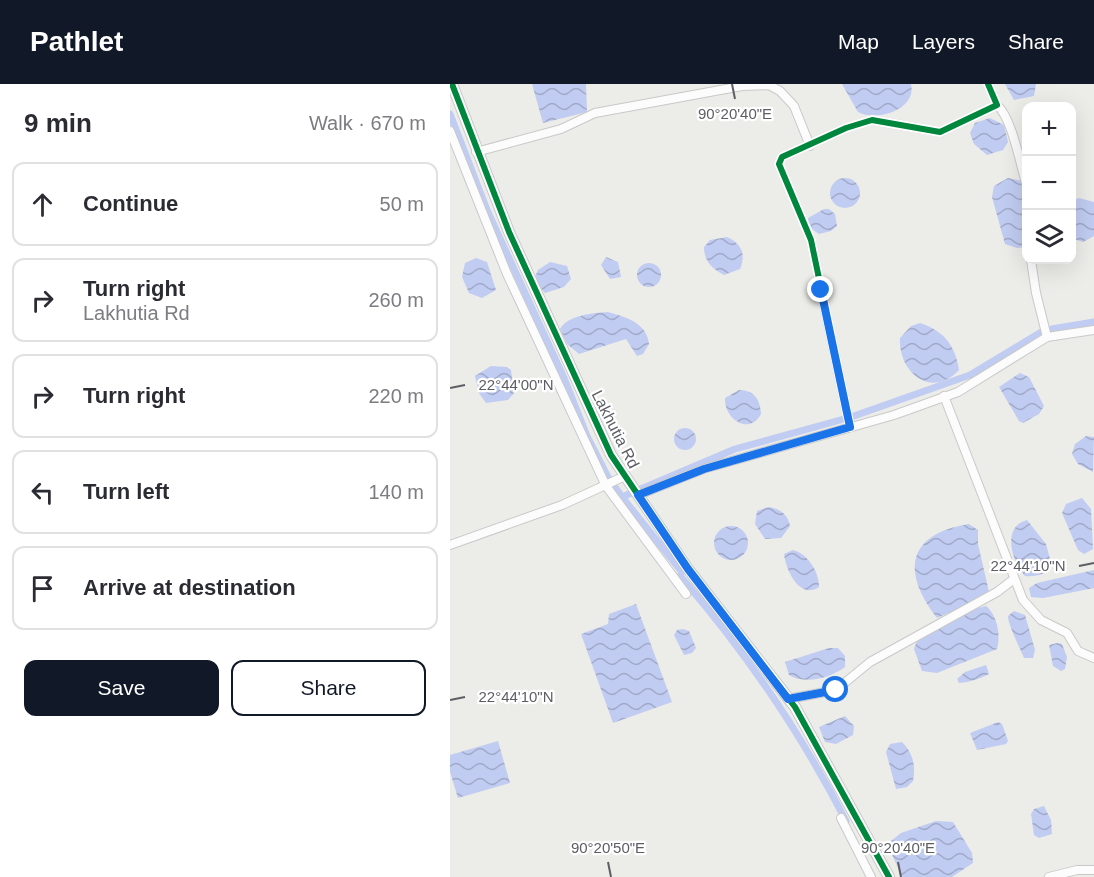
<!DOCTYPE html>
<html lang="en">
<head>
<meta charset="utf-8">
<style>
  body { margin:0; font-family:Arial,sans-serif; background:#f7f7f7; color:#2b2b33 }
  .controls { position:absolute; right:18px; top:18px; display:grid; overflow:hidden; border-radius:12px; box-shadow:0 6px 24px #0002 }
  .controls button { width:54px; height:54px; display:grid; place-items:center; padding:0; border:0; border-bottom:2px solid #e1e1e2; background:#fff; color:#2b2b33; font:30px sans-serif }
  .stop { position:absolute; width:18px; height:18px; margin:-14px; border:4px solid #1a73e8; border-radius:50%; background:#fff }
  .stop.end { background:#1a73e8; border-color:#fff; box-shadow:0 2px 6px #0008 }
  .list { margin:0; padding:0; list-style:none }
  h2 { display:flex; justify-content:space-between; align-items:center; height:78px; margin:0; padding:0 24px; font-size:26px }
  h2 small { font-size:20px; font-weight:400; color:#7c7c81 }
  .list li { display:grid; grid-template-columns:39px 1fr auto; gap:18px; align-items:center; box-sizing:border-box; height:84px; margin:0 12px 12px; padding:0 12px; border:2px solid #e1e1e2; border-radius:12px }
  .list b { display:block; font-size:22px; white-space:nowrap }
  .list p { margin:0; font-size:20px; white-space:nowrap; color:#7c7c81 }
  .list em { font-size:20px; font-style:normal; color:#7c7c81 }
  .actions { display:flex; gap:12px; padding:18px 24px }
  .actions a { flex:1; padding:14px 0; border:2px solid #111827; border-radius:12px; text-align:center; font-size:21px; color:#111827 }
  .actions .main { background:#111827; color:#fff }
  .icon { flex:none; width:33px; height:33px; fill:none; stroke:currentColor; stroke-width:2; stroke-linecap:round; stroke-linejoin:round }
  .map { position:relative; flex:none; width:644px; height:793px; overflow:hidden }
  header { display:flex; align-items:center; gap:36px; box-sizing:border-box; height:84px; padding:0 30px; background:#111827; color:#fff }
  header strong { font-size:28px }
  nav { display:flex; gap:33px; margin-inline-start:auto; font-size:21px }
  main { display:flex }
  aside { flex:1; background:#fff }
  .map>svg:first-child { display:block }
</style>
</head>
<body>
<header>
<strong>Pathlet</strong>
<nav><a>Map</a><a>Layers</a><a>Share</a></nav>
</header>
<main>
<aside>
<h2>9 min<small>Walk · 670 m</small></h2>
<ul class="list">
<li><svg class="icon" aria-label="ahead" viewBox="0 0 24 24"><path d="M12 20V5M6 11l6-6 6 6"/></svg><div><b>Continue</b></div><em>50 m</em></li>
<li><svg class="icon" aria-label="right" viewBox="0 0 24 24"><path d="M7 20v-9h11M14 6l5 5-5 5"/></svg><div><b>Turn right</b><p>Lakhutia Rd</p></div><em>260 m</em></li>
<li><svg class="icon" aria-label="right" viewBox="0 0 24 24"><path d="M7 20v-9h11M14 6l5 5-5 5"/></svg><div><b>Turn right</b></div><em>220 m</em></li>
<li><svg class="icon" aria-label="left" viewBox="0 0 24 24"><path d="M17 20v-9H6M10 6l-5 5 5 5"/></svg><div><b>Turn left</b></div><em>140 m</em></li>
<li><svg class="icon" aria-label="arrive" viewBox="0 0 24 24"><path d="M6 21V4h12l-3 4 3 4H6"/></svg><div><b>Arrive at destination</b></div></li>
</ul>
<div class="actions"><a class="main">Save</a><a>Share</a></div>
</aside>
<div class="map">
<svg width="644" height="793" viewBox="0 0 644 793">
  <defs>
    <pattern id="water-waves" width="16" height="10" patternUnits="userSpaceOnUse" patternTransform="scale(1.5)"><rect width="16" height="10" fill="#c1ccf2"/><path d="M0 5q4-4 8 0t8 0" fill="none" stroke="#a0a9c8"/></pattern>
  </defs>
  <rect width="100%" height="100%" fill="#ecece8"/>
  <g fill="url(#water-waves)">
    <path d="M82,0h54l1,28 -44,11z"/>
    <path d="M392,0h69c6,26 -35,38 -53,28z"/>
    <path d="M555,0h31l-2,12 -20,4z"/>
    <path d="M540,34l14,7 4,17 -5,8 -16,5 -13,-11 -4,-11 5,-10z"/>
    <circle cx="395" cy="109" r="15"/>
    <path d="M558,94l14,3 4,14v52l-9,1 -12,-4 -13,-47 2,-11z"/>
    <path d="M629,114l15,4v34l-11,6 -9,-3 -2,-4v-34z"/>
    <path d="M374,125h5l6,5 2,12 -6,5 -12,3 -10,-7 -1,-9z"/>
    <path d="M277,153c15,7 19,17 13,32l-16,6c-12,-6 -20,-14 -20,-28l6,-7z"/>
    <path d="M156,173l12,5 3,15 -11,2 -9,-14z"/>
    <path d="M26,174l11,4 9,28 -14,8 -13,-5 -7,-16 3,-14z"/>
    <path d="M100,178l17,4 4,13 -7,8 -19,6 -11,-14 4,-9z"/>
    <circle cx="199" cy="191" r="12"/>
    <path d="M158,228c18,5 39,11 41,32l-6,10 -6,2 -11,-17 -47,15 -12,-10 -7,-15c8,-14 33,-16 48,-17z"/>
    <path d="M470,239c24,8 35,22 39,47 -28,30 -61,2 -59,-32l11,-12z"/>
    <path d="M41,282l16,1 4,3 3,23 -6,7 -22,3 -7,-10 -4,-17z"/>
    <path d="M570,289l9,4 15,29 -5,8 -16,9 -4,-2 -20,-34z"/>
    <path d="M289,306c15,0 21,9 22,24 -12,22 -37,5 -36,-16z"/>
    <circle cx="235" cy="355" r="11"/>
    <path d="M636,352l8,1 -1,35 -15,-8 -6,-10 3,-10z"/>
    <path d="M632,414l9,11 2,40 -9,5 -6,-4 -16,-37 4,-9z"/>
    <path d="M318,423c11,1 20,7 22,19l-9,12 -16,1 -10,-15 2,-13z"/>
    <path d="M577,436l19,24 5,19c-3,12 -15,14 -26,13 -13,-14 -24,-49 2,-56z"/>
    <path d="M519,440l9,6v14l11,48 -13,9 -39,17c-36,-47 -30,-84 32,-94z"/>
    <circle cx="281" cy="459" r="17"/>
    <path d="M343,466c15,4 26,22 26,37 -19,13 -33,-16 -35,-33z"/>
    <path d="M644,486v18l-51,10 -12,-1 -2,-9 8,-5z"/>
    <path d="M186,520l36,98 -59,21 -32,-89 27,-10 1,-10z"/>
    <path d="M536,522c11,9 15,29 11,43l-60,24 -15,-2 -8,-22 3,-8 54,-31z"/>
    <path d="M564,527l11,4 10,35 -2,8h-9c-4,-10 -16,-33 -16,-42z"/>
    <path d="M233,545l6,2 7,17 -4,5 -8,2 -10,-20 3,-5z"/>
    <path d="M607,559l5,1 5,13 -2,12 -4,2 -8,-5 -4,-21z"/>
    <path d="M379,564h9l7,8v11c-15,11 -40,18 -56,8l-4,-13z"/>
    <path d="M536,581l3,9c-10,5 -19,8 -30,9l-2,-4 8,-7z"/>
    <path d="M395,632l9,10 -1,9 -17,9 -11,-2 -6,-15z"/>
    <path d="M548,638l4,2 6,17 -2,3 -29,6 -7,-17z"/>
    <path d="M48,657l12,42 -52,15 -8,-26v-17z"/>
    <path d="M452,658c11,11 14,24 11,39l-6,6 -11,2 -10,-37 4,-8z"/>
    <path d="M594,722l7,14 1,14 -13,4 -5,-3 -3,-21 3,-5z"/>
    <path d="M486,737l17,1 19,31 1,10 -21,14h-50l-12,-27 1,-9 10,-8z"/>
  </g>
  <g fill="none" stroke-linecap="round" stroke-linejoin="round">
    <g stroke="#c1ccf2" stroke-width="7">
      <path d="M0,30l37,96 77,168 23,58 21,41 14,20 60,75"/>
      <path d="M602,245l42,-7"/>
      <path d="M404,332l116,-41 73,-44"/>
      <path d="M172,413l113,-48 109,-30"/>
      <path d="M230,492c65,75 121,157 166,245"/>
    </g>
    <g stroke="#c9c9ca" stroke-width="10">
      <g id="minor">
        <path d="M547,21c15,13 23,58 29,78"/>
        <path d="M0,47l57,143 99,212 80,108"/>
        <path d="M26,68l85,-23 34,-16 147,-27 27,-1 11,6 14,15 16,40"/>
        <path d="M581,176l5,33 11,44"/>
        <path d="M494,312l79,204 18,20 26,13 11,18 16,7"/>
        <path d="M400,343l-39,-187 -32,-76 3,-7 64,-29 26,-8 68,12 57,-27 -9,-21"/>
        <path d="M188,411l65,-26 191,-54 64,-23 89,-55 47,-7"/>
        <path d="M0,461l112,-40 63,-29"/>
        <path d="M338,615l48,-9 34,-28 127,-70 17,-13"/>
        <path d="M391,734l30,59"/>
        <path d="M599,793l28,-7h17"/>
      </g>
    </g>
    <g stroke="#c9c9ca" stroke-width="12">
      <path id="tertiary" d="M2,0l57,148 102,223 77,114 107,138 94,170"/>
    </g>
    <use href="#minor" stroke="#fcfcfc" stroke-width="8"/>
    <use href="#tertiary" stroke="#fcfcfc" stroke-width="9"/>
    <g stroke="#fff" stroke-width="10">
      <g id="cycleway">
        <path d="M2,0l57,148 102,223 77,114 107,138 94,170"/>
        <path d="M400,343l-39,-187 -32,-76 3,-7 64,-29 26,-8 68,12 57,-27 -9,-21"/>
      </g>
    </g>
    <use href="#cycleway" stroke="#00873e" stroke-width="6"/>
  </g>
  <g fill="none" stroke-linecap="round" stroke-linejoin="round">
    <path stroke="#1a73e8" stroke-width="8" d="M371,206l29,137 -146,42 -66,26 50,74 100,130 48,-9"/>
  </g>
  <path fill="none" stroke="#5d5e64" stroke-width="2" d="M282,0l3,15M0,304l15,-3M629,482l15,-3M0,616l15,-3M158,778l3,15M448,778l3,15"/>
  <g text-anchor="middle" stroke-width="4.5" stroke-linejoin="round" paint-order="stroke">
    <g font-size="16" fill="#5d5e64" stroke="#fff">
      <text transform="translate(166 345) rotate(63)" y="6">Lakhutia Rd</text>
    </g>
  </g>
  <g font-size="15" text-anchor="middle" fill="#5d5e64" stroke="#fff" stroke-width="4.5" stroke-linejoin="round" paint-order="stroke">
    <text x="285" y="35">90°20'40"E</text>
    <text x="66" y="306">22°44'00"N</text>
    <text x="578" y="487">22°44'10"N</text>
    <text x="66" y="618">22°44'10"N</text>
    <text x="158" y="769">90°20'50"E</text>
    <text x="448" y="769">90°20'40"E</text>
  </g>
</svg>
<div class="controls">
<button>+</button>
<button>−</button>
<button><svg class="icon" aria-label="layers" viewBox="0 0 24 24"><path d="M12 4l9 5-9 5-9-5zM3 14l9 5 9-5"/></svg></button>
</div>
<div class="stop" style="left:386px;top:606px"></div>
<div class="stop end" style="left:371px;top:206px"></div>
</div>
</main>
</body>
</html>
